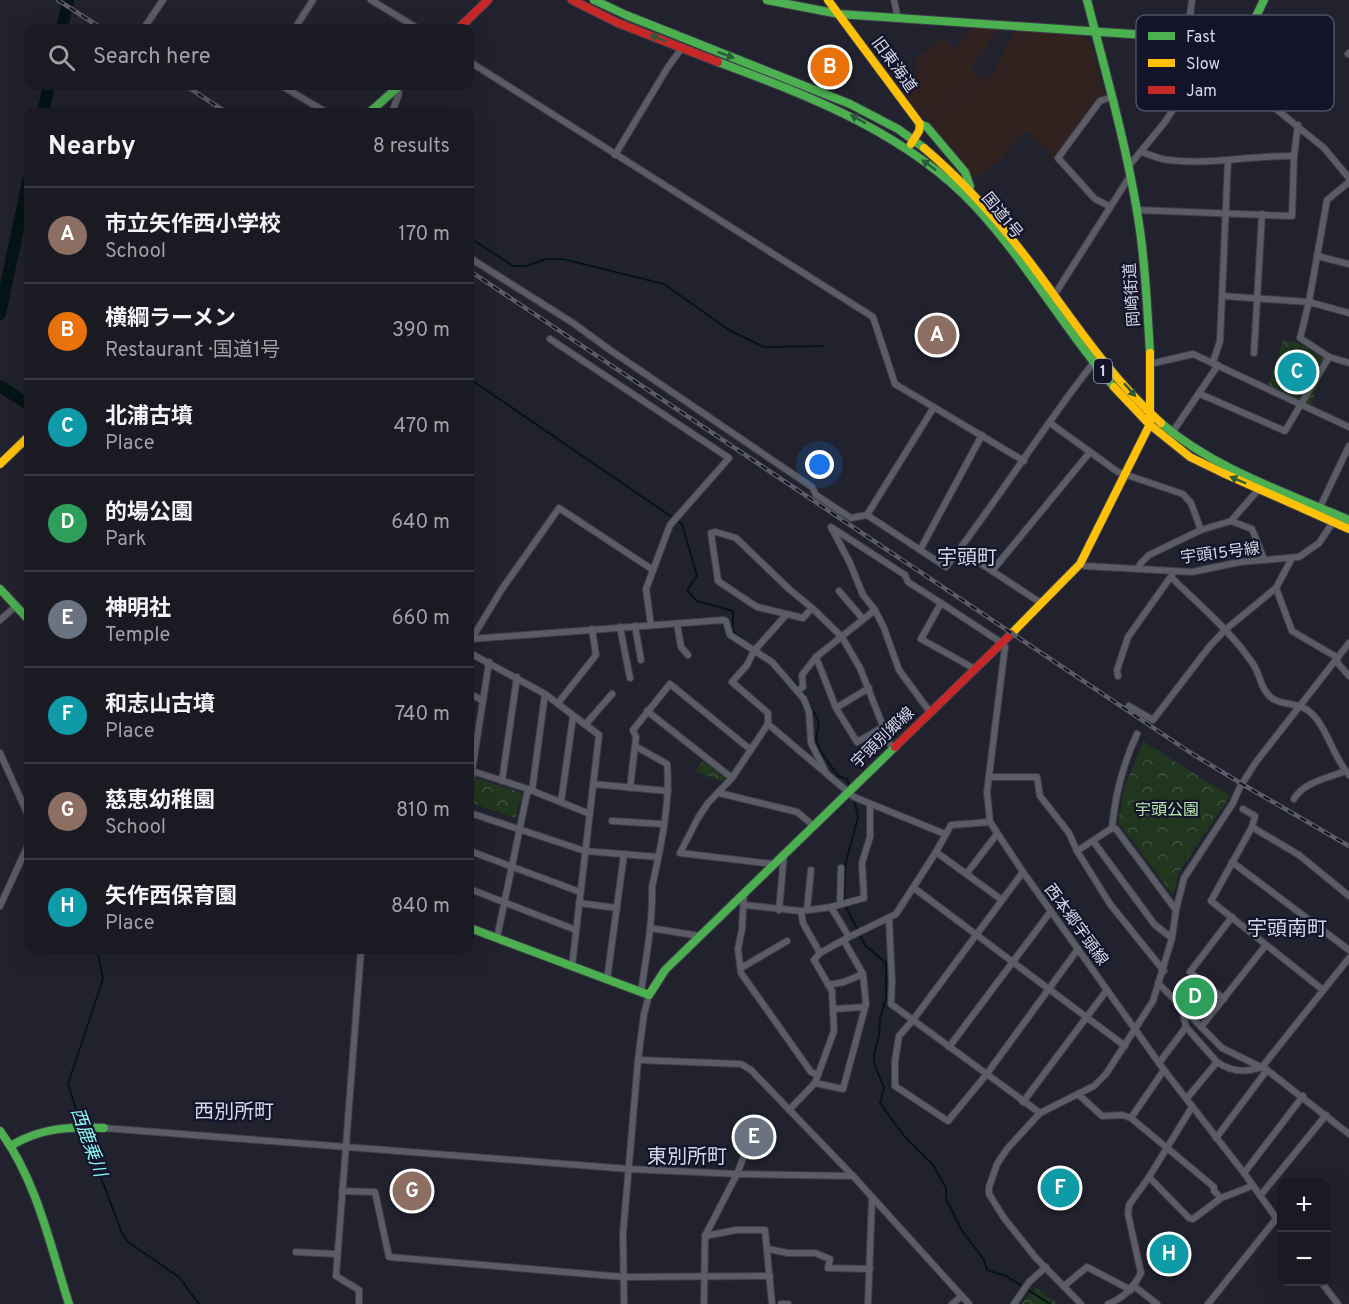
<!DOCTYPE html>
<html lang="en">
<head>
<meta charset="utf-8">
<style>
  body { margin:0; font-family:Overpass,"Noto Sans JP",sans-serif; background:#26272f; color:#f1f3f6 }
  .controls { position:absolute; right:18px; bottom:18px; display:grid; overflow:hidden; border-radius:12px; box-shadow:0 6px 24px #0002 }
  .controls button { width:54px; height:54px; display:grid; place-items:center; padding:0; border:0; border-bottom:2px solid #373840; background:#191a22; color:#f1f3f6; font:30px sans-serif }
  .you { position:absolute; left:820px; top:465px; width:21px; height:21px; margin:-15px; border:4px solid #fff; border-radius:50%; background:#1a73e8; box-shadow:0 0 0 9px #1a73e833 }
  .badge { display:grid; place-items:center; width:39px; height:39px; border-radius:50%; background:#9798a6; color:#fff; font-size:20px; font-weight:700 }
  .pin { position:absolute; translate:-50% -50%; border:3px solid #fff; box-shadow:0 2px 6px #0006 }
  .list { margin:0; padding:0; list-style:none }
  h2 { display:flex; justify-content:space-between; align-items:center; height:78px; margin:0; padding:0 24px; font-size:26px }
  h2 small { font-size:20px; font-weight:400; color:#9fa1a5 }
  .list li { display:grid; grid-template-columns:39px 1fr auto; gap:18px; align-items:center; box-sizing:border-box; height:96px; padding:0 24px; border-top:2px solid #373840 }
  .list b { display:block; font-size:22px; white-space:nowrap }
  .list p { margin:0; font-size:20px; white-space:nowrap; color:#9fa1a5 }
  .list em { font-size:20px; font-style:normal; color:#9fa1a5 }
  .icon { flex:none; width:33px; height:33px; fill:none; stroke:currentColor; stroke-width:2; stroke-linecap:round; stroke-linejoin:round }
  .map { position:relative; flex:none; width:1349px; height:1304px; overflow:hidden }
  .search { position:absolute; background:#191a22; box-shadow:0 6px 24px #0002; left:24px; top:24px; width:450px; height:66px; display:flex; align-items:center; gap:15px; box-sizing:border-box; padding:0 21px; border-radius:12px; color:#9fa1a5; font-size:22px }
  .panel { position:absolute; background:#191a22; box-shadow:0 6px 24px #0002; left:24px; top:108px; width:450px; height:846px; border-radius:12px }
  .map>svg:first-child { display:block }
</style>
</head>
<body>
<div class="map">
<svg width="1349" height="1304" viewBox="0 0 1349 1304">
  <defs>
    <pattern id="park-crowns" width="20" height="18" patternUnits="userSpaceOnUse" patternTransform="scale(1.5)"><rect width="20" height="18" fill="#21361e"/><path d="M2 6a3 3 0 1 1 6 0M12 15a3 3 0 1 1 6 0" fill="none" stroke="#40523f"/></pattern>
  </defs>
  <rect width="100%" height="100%" fill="#21222e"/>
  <g fill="#312220">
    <path d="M974,26l25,2 -28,39 9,10 -50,45 -4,-6 -4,2 -25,-31 22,-18 -5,-8 28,-23 12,11z"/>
    <path d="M1015,30l67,4 9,7 13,55 -6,2 -44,60 -27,-27 -12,9 -11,17 -29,21 -46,-54 54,-47 7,3z"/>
  </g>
  <g fill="url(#park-crowns)">
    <path d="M1283,341l15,2 30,18 -18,45 -42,-20z"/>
    <path d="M1143,741l87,55 -51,76 -6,23 -55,-73 6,-33z"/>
    <path d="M704,760l21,18 -2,3 -28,-9z"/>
    <path d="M476,778l47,15 -8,25 -43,-15z"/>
    <path d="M1189,976l28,24 -15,19 -28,-26z"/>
    <path d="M1036,1288l22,16h-37z"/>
  </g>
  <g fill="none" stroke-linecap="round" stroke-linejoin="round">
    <g stroke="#051415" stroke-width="2">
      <path d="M470,238l43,28h13l20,-7h17l101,25 65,46 35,17 59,-1"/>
      <path d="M470,379l212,145 15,52 -10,14 10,11 36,10v21l13,10"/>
      <path d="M771,658l33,35 15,29 -3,17 5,13 17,24 9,3 3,9"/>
      <path d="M854,799l4,18 -13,49 -1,37 21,42 21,18v35l-6,21 -1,17 -5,19v8l10,25 -4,15 25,34 28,28 13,23v11l15,30 23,31 3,10 19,6 44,28"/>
      <path d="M81,1125l-13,-41 35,-105 -6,-29"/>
      <path d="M83,1130l39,103 6,9 51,35 20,27"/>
    </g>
    <g stroke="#051415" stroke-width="12">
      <path d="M62,28l6,-28"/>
      <path d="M43,112l6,-26"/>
      <path d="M0,314l28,-133"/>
      <path d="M0,386l28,18"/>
    </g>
    <g stroke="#3c3d48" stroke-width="8">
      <g id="street">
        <path d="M371,0l46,28"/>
        <path d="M894,0l4,19"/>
        <path d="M1192,0l-5,38 7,47"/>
        <path d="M144,28l19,-28"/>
        <path d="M295,28l18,-28"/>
        <path d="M1245,39l4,6 -1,18"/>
        <path d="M1348,54l1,-1"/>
        <path d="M1233,55l16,8 27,46 48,39 25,30"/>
        <path d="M470,62l403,255 22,67 129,77"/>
        <path d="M282,86l44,26"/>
        <path d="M392,112l7,-18 -2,-7"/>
        <path d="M1142,152c8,3 18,7 26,8 42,5 84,-5 126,-4"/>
        <path d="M615,155l53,-88 14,-19"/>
        <path d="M1128,167l37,-45 16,-25 52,-42 10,-11 2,-5"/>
        <path d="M1109,206l-14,-7 -37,-41 42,-57 12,-4"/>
        <path d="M1137,210l155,6 2,-60 4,-31"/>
        <path d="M1317,256l32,8"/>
        <path d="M470,258l103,65 37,27 202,137 4,8 35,23 16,-3 79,52c52,-67 96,-139 148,-205"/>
        <path d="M1055,294l75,-118"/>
        <path d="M1223,296l86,6 40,11"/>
        <path d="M550,339l179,119 -59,67 -24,64 5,36"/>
        <path d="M1254,353l8,-139"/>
        <path d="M1329,357l-29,-19 9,-36 18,-102 22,-18"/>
        <path d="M1213,362l7,-21 8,-181"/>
        <path d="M1150,364l43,-10 156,73"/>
        <path d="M1200,394l85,37 44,-74 20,6"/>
        <path d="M1050,423l68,49 65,22 8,9 10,27"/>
        <path d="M1172,433l46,-68"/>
        <path d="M1320,507l29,-61"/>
        <path d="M867,515l67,-108"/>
        <path d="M1231,521l28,-32"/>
        <path d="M920,550l62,-115"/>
        <path d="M960,550l81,53"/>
        <path d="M1080,564l5,2 107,6 48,-10 59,-5 20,-14 14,-21"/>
        <path d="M1138,569l3,-6 8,-8 52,-25 30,-9 21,8 12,30"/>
        <path d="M992,571l98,-119"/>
        <path d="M1171,577c27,27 61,55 82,87 8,11 7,26 20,35 12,7 27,3 38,14 16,14 22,44 38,62"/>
        <path d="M1276,588l16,43 46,27"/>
        <path d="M839,591l24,28"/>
        <path d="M812,608l-9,10 -46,-11 -39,-26 -7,-48 5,-1 20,6 53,51 23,19 30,29 18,31 32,81"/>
        <path d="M875,610l-12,-15 -13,-32 -19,-36 74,48 3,7 33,21"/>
        <path d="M0,620l16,-14"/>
        <path d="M677,624l4,23 7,8"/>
        <path d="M635,626l6,34"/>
        <path d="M620,627l10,51"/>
        <path d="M471,639l252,-19 3,1 4,14 42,27 32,37 5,13 2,31 15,30"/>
        <path d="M471,640l31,-51 57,-81 94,62"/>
        <path d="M470,653l75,41 54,41 -27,231"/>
        <path d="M816,657l20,51 21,34 26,-15"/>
        <path d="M1336,661l13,15"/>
        <path d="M489,662l-17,109 56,18 62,25"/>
        <path d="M975,669l-54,-30 20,-36 61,40 3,4 -18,145 3,30 33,50 141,198 80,103 38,53"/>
        <path d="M1118,676l-1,-6 11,-33 44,-62"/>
        <path d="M797,691l6,-4 -1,-12 14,-18 59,-47 9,18 15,42 31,42"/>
        <path d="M470,694l12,6"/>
        <path d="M558,703l38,-48 -4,-26"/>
        <path d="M1129,706l24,14 56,-73 16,-17 51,-42 16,-30"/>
        <path d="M836,708l33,-20"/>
        <path d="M647,711l85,67"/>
        <path d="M768,724l86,73 91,37"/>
        <path d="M585,725l27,-31"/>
        <path d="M635,746l32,18c4,37 -7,87 -15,123 1,35 -6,71 -11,105"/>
        <path d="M0,753l28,62"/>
        <path d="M990,777h47l3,19 29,37 8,18 33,53 54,67"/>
        <path d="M502,781l15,-104"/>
        <path d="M593,784l75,7"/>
        <path d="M470,786l2,-15"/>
        <path d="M630,788l6,-51 -3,-7 37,-46 81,66"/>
        <path d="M532,791l13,-97"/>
        <path d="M719,793l78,19 17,14"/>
        <path d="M1294,799c9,-17 35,-21 51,-28"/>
        <path d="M561,802l12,-85"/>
        <path d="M1243,809l12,7 -3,11"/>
        <path d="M470,813l115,38 73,6"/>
        <path d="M612,821l51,3"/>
        <path d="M1112,828l4,1 60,81"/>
        <path d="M1112,828c3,-33 11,-64 25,-94"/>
        <path d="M1093,841l62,84 17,13"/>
        <path d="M470,851l110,41"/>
        <path d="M1077,851l35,-23"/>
        <path d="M936,852l66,48"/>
        <path d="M1232,862l117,88"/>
        <path d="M773,864l-93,-11 18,-35 10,-15 24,-25 36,-54v-11l-36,-31 15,-17 7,-14 32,-36"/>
        <path d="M1023,872l-110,148 -14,16 -4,25v25l53,35 38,-46 92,-126"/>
        <path d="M967,873l30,-39"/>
        <path d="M914,888l211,158"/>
        <path d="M470,889l106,41"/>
        <path d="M744,893l-2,36 -4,20 3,24 70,99 7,3"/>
        <path d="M579,903l38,5"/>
        <path d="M840,904l1,-36"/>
        <path d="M744,905l57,6 30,-4 33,-9 -2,-35 8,-26v-32"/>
        <path d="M0,906l28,-61"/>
        <path d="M831,907l18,30"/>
        <path d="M779,910l5,-55"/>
        <path d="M807,910l4,-40"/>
        <path d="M801,911l2,12 17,30"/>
        <path d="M889,918l3,64 -1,22 149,109"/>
        <path d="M650,928l50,8"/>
        <path d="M497,938l31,-149"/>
        <path d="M741,968l46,-27"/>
        <path d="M607,980l17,-126"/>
        <path d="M1158,983l64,65 45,22 82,64"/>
        <path d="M828,985l16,-3 19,-8"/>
        <path d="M1323,990l-112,-89 41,-74 47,28 50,41"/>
        <path d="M1224,999l-34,-27 42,-55"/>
        <path d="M835,1009l30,-2"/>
        <path d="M1186,1027l31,35"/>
        <path d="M1201,1027l65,-82"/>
        <path d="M949,1047l102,-136"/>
        <path d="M638,1060l103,4 10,6 102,106 116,128"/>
        <path d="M1159,1063l27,-36 -4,-19"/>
        <path d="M1164,1070l-33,48 83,69v4l7,7"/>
        <path d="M815,1083l28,6 23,-85 -3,-30 -19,-33"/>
        <path d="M1078,1094l24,22 20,-1 9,3"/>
        <path d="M1187,1098l30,-36c14,10 28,11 45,5l87,-109"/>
        <path d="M1023,1102l84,-112"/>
        <path d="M789,1110l26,-27 19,-52 -2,-40 -18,-31 6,-7 29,-16 47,-23 40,-62 15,-27 39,-3"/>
        <path d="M104,1128l525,41 108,5 116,2"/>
        <path d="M1216,1138l51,-68"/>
        <path d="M1244,1173l59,-77"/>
        <path d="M1149,1177l40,41 4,1 28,-21 31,-12"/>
        <path d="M342,1191l33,1 14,65 235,20 146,-1"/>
        <path d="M1260,1196l66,-81"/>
        <path d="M705,1236l31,-6h29l7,74"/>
        <path d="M768,1249l20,4h27l15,6 -2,9 42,1"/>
        <path d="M296,1252l40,2"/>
        <path d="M1321,1282l17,22"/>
        <path d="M1064,1286l23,-19 44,23"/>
        <path d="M1134,1286l23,18"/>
        <path d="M359,1304v-14l-23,-14 25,-326"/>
        <path d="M624,1304l-1,-70 15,-174 6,-46 5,-19"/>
        <path d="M704,1304l1,-68 32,-62 14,-36"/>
        <path d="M781,1304h7"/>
        <path d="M868,1304l4,-106"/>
        <path d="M952,1304l10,-8"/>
        <path d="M1014,1304l15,-22 17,-15"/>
        <path d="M1081,1304l-45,-46 -32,-40 -15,-24v-7l8,-23 10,-15 33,-36 54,-27 12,-12 47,-73 19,-63 4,-28 8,-32 49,-75 7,-16 16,-25 93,-119"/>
        <path d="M1108,1304c16,-6 25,-16 33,-31l-13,-59 1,-9 20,-28 43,-70"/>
        <path d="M1208,1304l68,-85"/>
      </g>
    </g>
    <g stroke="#3c3d48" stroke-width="10">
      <g id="fast">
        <path d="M594,0l32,15 224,89 48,25 26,19"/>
        <path d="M767,0l72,14 394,27 12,-2 19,-39"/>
        <path d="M1087,0c18,70 38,140 50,211 8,47 10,94 13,142"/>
        <path d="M718,62c91,34 189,71 257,144 52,56 89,123 139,181"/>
        <path d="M370,112l29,-26"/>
        <path d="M920,124l7,3 38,45 5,14"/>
        <path d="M1161,423c53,46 124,69 188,97"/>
        <path d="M0,589l28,30"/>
        <path d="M470,928l179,67 16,-25 230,-223"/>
        <path d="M0,1131c37,50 50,114 69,173"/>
        <path d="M12,1145c29,-17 59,-19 92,-17"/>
      </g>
    </g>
    <g stroke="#3c3d48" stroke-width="10">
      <g id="slow">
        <path d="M828,0l92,124 -1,7 -8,13"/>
        <path d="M924,148c44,37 80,79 114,125 38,52 75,107 123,150"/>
        <path d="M1114,387l35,37 41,33 33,16 126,56"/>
        <path d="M0,464l28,-27"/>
        <path d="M1011,634l69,-70 70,-140v-71"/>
      </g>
    </g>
    <g stroke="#3c3d48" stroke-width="10">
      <g id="jam">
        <path d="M572,0l46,23 100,39"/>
        <path d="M459,28l29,-28"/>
        <path d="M895,747l116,-113"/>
      </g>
    </g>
    <use href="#street" stroke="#5b5c66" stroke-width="6"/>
    <use href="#fast" stroke="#4caf50" stroke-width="8"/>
    <use href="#slow" stroke="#ffc107" stroke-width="8"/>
    <use href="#jam" stroke="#c62828" stroke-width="8"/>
    <g stroke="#5b5c65" stroke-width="4.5">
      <g id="rail">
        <path d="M58,0l43,28"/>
        <path d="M186,86l40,26"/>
        <path d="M470,271l721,482 51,31 107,62"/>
      </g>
    </g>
    <use href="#rail" stroke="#131429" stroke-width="2" stroke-dasharray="7" stroke-linecap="butt"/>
  </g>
  <defs><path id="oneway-solid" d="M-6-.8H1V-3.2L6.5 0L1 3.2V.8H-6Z" transform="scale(1.5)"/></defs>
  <g fill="#2d5a3b">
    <use href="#oneway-solid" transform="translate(658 38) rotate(-157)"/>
    <use href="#oneway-solid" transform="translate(726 55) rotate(21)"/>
    <use href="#oneway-solid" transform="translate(858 119) rotate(-151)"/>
    <use href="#oneway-solid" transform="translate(929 165) rotate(-143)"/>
    <use href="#oneway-solid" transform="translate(1130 390) rotate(49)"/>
    <use href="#oneway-solid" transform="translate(1238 480) rotate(-157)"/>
  </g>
  <g text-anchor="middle" stroke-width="4.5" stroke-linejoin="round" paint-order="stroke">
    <rect fill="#131429" stroke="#9c9dae" stroke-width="1.5" x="1094" y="359" width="18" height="24" rx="4.5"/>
    <g font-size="15" font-weight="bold" fill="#d6d8e7">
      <text x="1103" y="376">1</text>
    </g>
    <g font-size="16" fill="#d6d8e7" stroke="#131429">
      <text transform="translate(895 64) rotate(54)" y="6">旧東海道</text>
      <text transform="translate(1003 215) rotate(51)" y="6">国道1号</text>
      <text transform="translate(1131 295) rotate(-94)" y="6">岡崎街道</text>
      <text transform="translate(1220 552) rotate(-7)" y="6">宇頭15号線</text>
      <text transform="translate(882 737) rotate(-44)" y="6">宇頭別郷線</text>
      <text transform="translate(1077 924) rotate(54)" y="6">西本郷宇頭線</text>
    </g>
    <g font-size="16" fill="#b8eaaf" stroke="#131429">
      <text x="1167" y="815">宇頭公園</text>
    </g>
    <g font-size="18" font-style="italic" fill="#8ef2f2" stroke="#131429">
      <text transform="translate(89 1142) rotate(70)" y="6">西鹿乗川</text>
    </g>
    <g font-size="20" fill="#d6d8e7" stroke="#131429">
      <text x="967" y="564">宇頭町</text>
      <text x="1287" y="935">宇頭南町</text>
      <text x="234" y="1118">西別所町</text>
      <text x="687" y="1163">東別所町</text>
    </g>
  </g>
  <rect x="1136" y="15" width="198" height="96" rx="9" fill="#131429" stroke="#4e4f62" stroke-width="1.5"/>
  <rect x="1148" y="32" width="27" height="8" fill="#4caf50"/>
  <rect x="1148" y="59" width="27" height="8" fill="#ffc107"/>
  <rect x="1148" y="86" width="27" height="8" fill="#c62828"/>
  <g font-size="16" fill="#d6d8e7">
    <text x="1186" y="42">Fast</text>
    <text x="1186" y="69">Slow</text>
    <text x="1186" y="96">Jam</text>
  </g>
</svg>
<div class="controls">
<button>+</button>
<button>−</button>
</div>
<div class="you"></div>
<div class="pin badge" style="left:937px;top:335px;background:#8d6e63">A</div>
<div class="pin badge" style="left:830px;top:67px;background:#e8710a">B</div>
<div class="pin badge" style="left:1297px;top:372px;background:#0f9aa8">C</div>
<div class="pin badge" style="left:1195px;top:997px;background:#2e9e5b">D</div>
<div class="pin badge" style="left:754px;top:1137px;background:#6b7280">E</div>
<div class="pin badge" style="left:1060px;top:1188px;background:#0f9aa8">F</div>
<div class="pin badge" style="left:412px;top:1191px;background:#8d6e63">G</div>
<div class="pin badge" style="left:1169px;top:1254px;background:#0f9aa8">H</div>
<div class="search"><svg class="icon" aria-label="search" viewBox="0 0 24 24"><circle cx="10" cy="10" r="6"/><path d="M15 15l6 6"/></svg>Search here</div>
<section class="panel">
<h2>Nearby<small>8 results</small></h2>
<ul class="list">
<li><span class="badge" style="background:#8d6e63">A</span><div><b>市立矢作西小学校</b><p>School</p></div><em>170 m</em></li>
<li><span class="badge" style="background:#e8710a">B</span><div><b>横綱ラーメン</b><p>Restaurant · 国道1号</p></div><em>390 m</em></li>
<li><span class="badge" style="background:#0f9aa8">C</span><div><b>北浦古墳</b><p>Place</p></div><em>470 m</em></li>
<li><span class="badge" style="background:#2e9e5b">D</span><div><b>的場公園</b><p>Park</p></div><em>640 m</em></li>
<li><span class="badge" style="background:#6b7280">E</span><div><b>神明社</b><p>Temple</p></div><em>660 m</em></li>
<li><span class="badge" style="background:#0f9aa8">F</span><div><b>和志山古墳</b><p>Place</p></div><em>740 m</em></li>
<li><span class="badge" style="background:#8d6e63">G</span><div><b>慈恵幼稚園</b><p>School</p></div><em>810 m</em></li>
<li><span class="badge" style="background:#0f9aa8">H</span><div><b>矢作西保育園</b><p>Place</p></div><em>840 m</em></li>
</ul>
</section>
</div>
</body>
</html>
